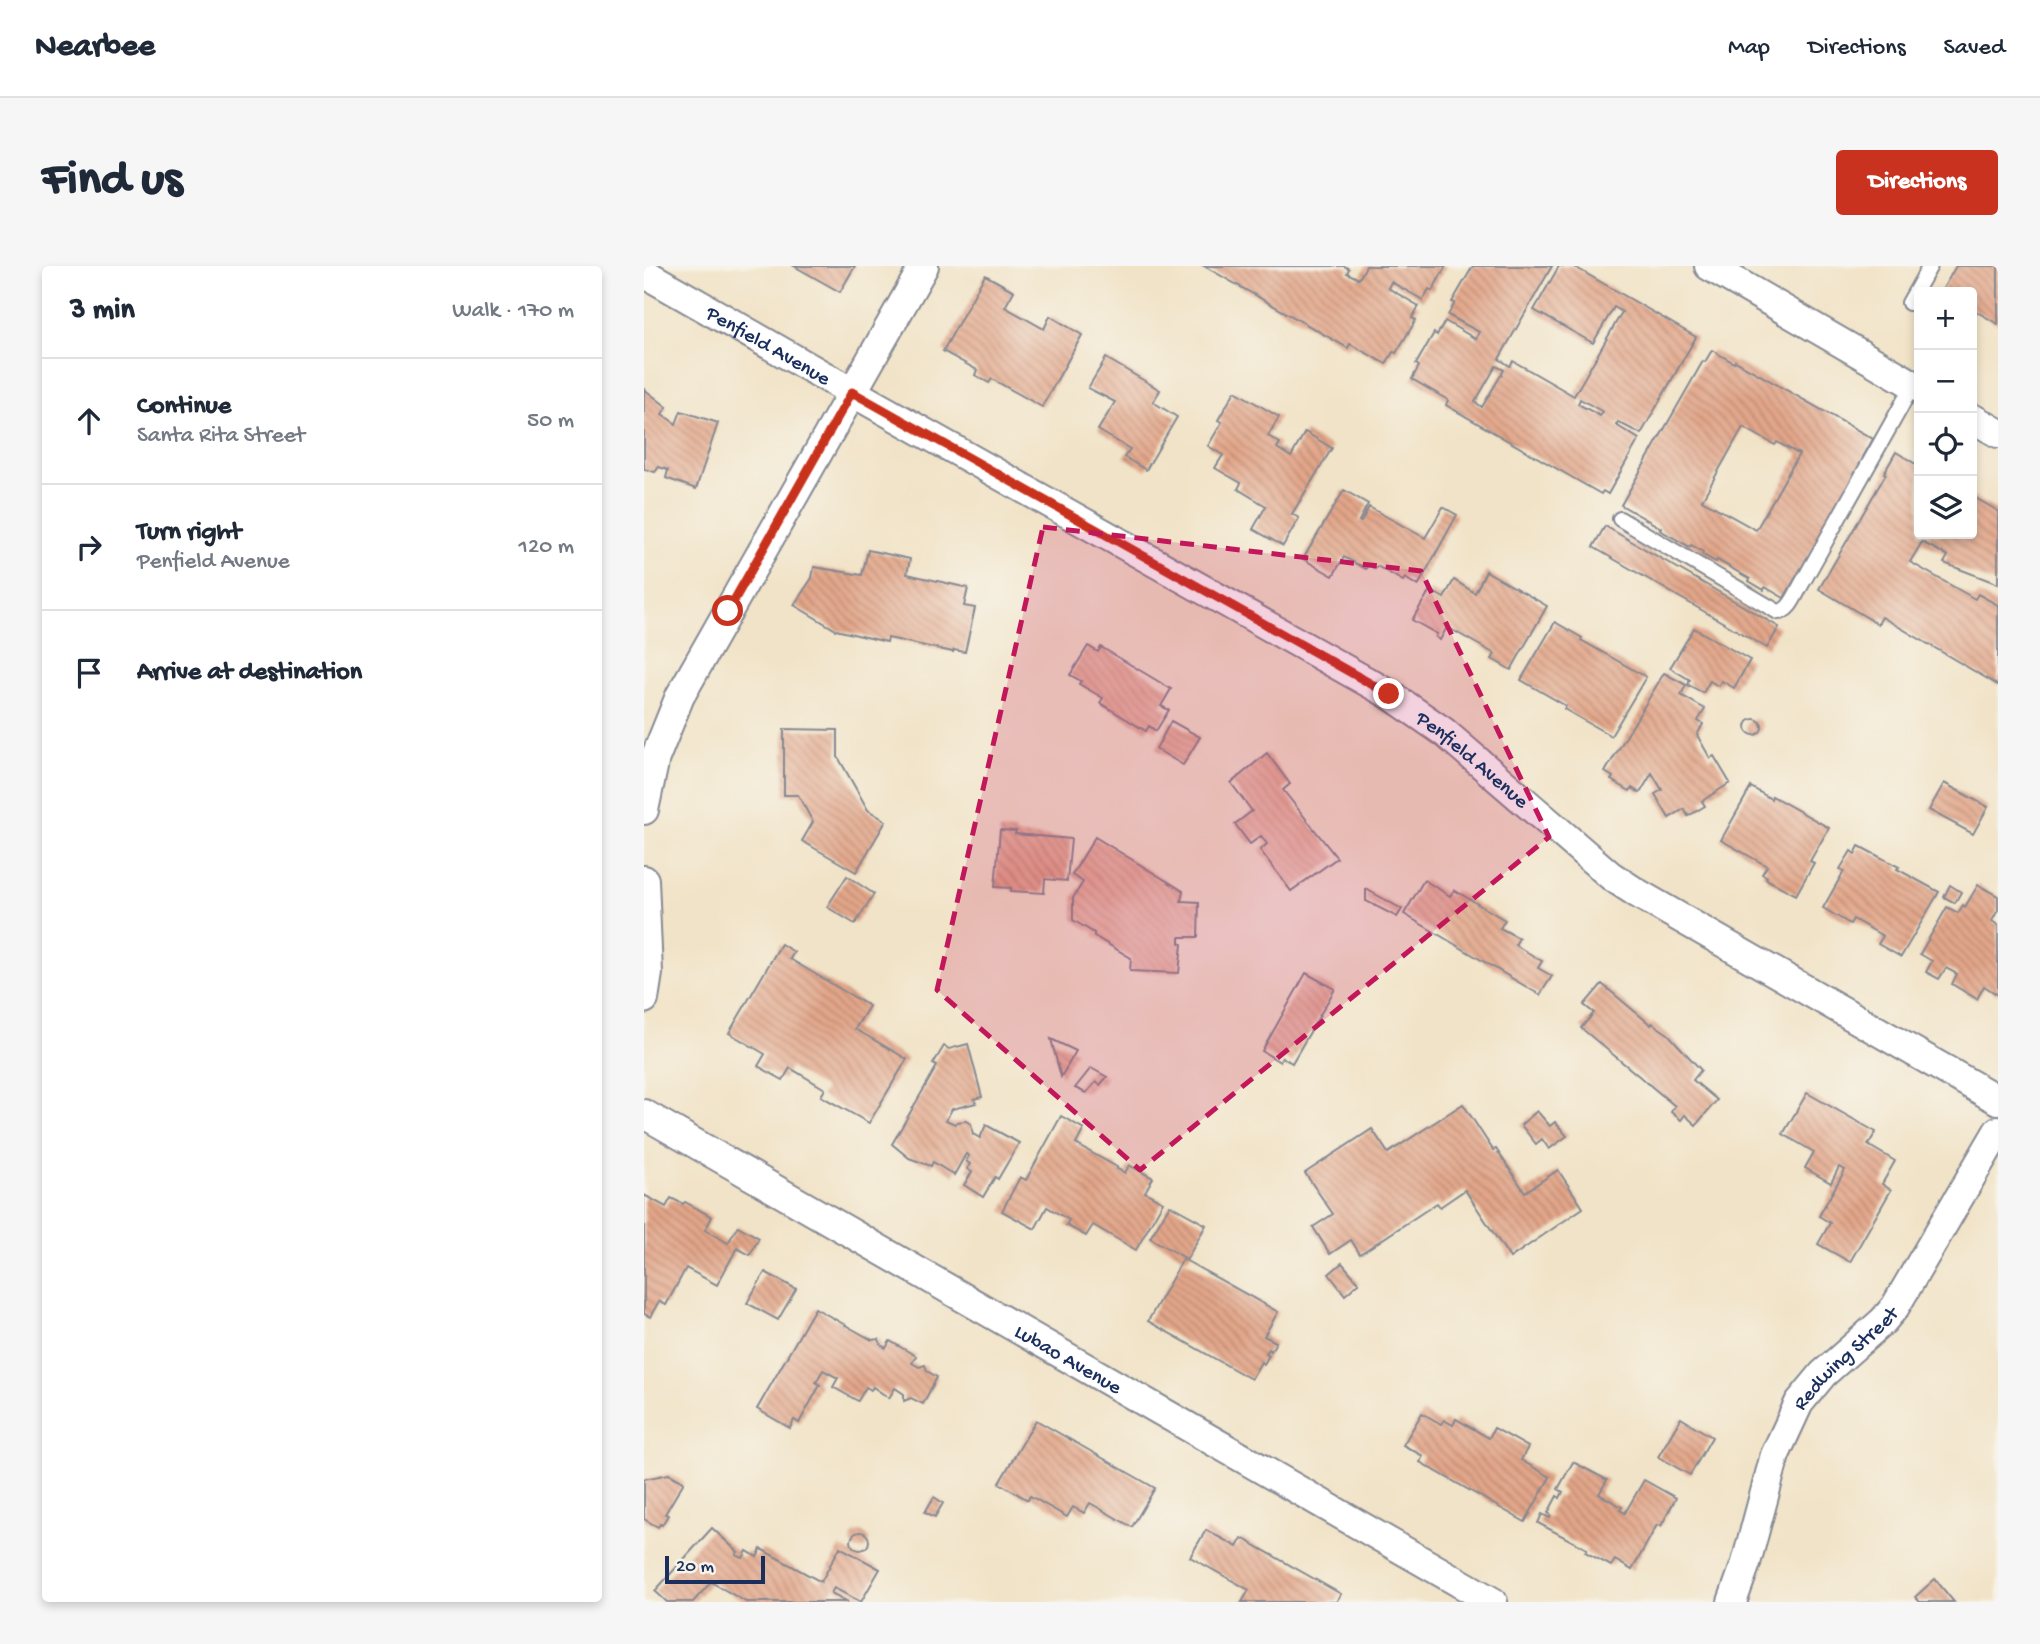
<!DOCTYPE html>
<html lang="en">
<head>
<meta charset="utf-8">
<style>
  body { margin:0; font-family:"Gochi Hand",sans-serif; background:#f6f6f7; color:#1f2937 }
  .controls { position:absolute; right:21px; top:21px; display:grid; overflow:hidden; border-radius:7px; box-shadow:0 4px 10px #0003 }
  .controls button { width:63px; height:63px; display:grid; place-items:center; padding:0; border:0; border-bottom:2px solid #e0e1e3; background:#fff; color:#1f2937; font:35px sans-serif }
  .scale { position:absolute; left:21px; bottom:18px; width:100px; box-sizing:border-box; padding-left:7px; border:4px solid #1b2f5e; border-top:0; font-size:19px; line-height:24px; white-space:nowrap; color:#1b2f5e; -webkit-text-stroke:5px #f7f3e8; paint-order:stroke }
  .stop { position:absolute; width:21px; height:21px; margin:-16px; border:5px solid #c8321e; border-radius:50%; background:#fff }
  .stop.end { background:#c8321e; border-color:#fff; box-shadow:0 2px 7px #0008 }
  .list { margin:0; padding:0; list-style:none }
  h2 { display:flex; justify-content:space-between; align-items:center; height:91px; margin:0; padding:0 28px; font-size:30px }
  h2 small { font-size:23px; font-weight:400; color:#747a83 }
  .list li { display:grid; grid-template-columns:46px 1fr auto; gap:21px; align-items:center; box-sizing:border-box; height:126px; padding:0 28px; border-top:2px solid #e0e1e3 }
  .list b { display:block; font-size:26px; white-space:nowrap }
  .list p { margin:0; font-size:23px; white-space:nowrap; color:#747a83 }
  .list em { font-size:23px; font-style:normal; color:#747a83 }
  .icon { flex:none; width:38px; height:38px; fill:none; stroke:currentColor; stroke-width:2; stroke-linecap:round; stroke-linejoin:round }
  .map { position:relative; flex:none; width:1354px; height:1336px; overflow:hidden; border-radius:7px }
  header { display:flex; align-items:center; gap:42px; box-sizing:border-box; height:98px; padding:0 35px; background:#fff; border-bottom:2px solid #e0e1e3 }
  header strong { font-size:33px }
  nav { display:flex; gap:38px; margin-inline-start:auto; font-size:24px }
  .intro { display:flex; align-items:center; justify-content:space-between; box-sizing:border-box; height:168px; padding:0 42px }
  h1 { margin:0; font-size:49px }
  .button { padding:18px 32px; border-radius:7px; background:#c8321e; color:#fff; font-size:24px; font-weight:700 }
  main { display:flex; gap:42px; padding:0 42px }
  aside { flex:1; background:#fff; border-radius:7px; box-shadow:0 4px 10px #0003 }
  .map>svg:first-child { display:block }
</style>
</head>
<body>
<header>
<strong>Nearbee</strong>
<nav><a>Map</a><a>Directions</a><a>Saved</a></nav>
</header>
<div class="intro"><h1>Find us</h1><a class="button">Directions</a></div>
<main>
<aside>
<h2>3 min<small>Walk · 170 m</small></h2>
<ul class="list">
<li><svg class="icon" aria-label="ahead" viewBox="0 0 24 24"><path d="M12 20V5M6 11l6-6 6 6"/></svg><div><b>Continue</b><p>Santa Rita Street</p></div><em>50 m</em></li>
<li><svg class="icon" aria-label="right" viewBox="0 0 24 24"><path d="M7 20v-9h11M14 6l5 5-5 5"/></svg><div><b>Turn right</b><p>Penfield Avenue</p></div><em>120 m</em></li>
<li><svg class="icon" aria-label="arrive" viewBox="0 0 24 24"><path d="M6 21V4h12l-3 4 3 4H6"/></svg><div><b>Arrive at destination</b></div></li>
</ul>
</aside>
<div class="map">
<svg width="1354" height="1336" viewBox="0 0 1354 1336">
  <defs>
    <pattern id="building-back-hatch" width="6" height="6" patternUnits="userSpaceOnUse" patternTransform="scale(1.75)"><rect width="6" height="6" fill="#e3a689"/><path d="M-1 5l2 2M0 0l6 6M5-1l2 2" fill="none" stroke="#b78873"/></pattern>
  </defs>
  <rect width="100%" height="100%" fill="#f7f3e8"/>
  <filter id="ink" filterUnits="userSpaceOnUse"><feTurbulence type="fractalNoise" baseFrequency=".0143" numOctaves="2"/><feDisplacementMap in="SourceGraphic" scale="14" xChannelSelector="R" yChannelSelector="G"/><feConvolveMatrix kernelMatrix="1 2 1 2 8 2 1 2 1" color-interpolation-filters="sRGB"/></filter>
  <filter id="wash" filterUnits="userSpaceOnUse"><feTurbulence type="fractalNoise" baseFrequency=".00686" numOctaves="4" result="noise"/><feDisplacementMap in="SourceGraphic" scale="28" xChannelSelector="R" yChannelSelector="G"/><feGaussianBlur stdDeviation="1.57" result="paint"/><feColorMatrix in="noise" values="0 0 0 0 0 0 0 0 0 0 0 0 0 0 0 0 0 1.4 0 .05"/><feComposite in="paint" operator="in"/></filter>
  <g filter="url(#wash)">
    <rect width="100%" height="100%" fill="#f1e3c7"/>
    <g id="blocks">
      <g fill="url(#building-back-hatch)" fill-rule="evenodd">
        <path d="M150,0h61l-15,26z"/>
        <path d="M560,0h140l5,3 -2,4 12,6 7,-13h80l-14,25 -3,-2 -6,11 -32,-18 -3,6 31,18 -7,12 4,2 -20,33 -3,-1 -7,12 -36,-20 -2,4z"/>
        <path d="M829,0h79l-53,93 11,7 3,-5 61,35 48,-84 -8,-5 -21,36 -59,-33 25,-44h14l123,71 -55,97 -23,-12 -2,3 23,14 -31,55 -5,-3 -2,3 -155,-89 2,-5 -36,-21 7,-13 -3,-2 18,-31 3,2 8,-14 31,18 3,-7 -31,-17 7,-12 -3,-1zM852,100l8,4 -22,37 -7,-5zM936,133l23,13 -3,4 -22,-12z"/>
        <path d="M1312,0h42v58l-26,-15v-17h-31z"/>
        <path d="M341,9l29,16 -9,16 39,22 6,-13 32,19 -40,72 -50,-28 -3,4 -14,-8 2,-5 -34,-19z"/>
        <path d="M1068,84l22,13 1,-2 138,78 -10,18 2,1 -81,140 -19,-11 -1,3 -15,-9 1,-2 -33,-19 -1,2 -14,-8 1,-2 -12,-7 -1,2 -30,-17 1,-2 -40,-23 82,-144 2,1zM1099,161l32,18 2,-3 22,12 -43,76 -54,-30z"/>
        <path d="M462,92l54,32 -7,12 24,15 -31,53 -22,-13 6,-8 -32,-19 17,-28 -27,-14z"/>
        <path d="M0,123l23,18 -5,7 14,10 5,-13 37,12 -22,66 -30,-11 2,-8 -9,-3 -4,5 -11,-3z"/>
        <path d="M591,125l44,26 -11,19 12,7 -3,5 14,9 14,-25 27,16 -40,66 7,4 -16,28 -30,-17 13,-23 -28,-17 3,-6 -26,-15 8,-13 -15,-9 14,-24 -4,-2z"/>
        <path d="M1252,186l23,14v68h53v-38l26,15v73l-54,-21 4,-7 -26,-14 -12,20 65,37 3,-5 20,11v80l-116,-68 -4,7 -59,-35 67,-115 -2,-1z"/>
        <path d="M700,224l24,14 -9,17 2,1 8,-15 56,31 18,-31 14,8 -39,71 -13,-8 -2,3 -26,-15 -2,3 -7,-4 -2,4 -22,-12 -11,19 -30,-17z"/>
        <path d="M961,260l174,101 -12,21 -174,-101z"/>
        <path d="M224,284l42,9 -3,15 61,14 -4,18 11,2 -10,44 -11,-2 -1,2 -65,-14 -1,4 -51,-12 -42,-25 18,-27 2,-11 48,8z"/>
        <path d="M842,305l61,35 -36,64 -19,-11 3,-5 -48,-27 -7,13 -4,-3 1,-3 -25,-14 18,-30 14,8 10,-18 21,13z"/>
        <path d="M911,356l27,16 -1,2 65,37 -35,59 -47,-27 2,-3 -45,-26z"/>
        <path d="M1050,362l56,32 -16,28 -12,-7 -4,5 -8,-5 -7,12 -15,-8 2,-5 -20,-12z"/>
        <path d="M444,380l10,6 3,-5 70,42 -10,17 8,4 -13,21 -7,-5 -3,5 -46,-28 3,-5 -24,-14 2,-3 -11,-6z"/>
        <path d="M1020,407l22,12 -5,10 24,14 -7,12 5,3 -6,11 13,23 4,-2 16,27 -28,18 3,5 -17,10 -4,-7 -15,9 -14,-24 7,-4 -10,-17 -12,20 -8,-5 -2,3 -19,-11 2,-3 -8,-5z"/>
        <circle cx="1110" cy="461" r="8"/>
        <path d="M527,455l29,16 -17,28 -27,-16z"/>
        <path d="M140,463l54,1v27l30,53 18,11 -30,51 -54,-31 11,-19 -15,-27h-14z"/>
        <path d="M623,487l23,31 -7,6 54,68 -46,33 -31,-41 7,-6 -6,-8 -11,8 -15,-20 17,-13 -21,-28z"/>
        <path d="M1300,517l44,24 -15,27 -44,-24z"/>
        <path d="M1107,521l20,12 1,-3 57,32 -19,33 4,2 -18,32 -30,-16 1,-2 -5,-3 5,-8 -46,-26z"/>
        <path d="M356,564l16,1 -1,3 56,5 -4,42 -22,-2 -1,14 -33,-2v-3l-16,-1z"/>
        <path d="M451,571l88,54 -2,10 18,1 -1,35h-18v6l2,1 -3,29 -49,-2 1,-13 -37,-22v-3l-21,-13v-22l10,-16 -11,-7z"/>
        <path d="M1215,580l40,21 -2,2 42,23 -38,65 -23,-13 5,-8 -30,-17 -3,5 -27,-16 21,-37 -4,-2 11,-18 4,3z"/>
        <path d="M203,610l27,18 -19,30 -28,-17z"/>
        <path d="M780,614l26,16 4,-6 51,30 -5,8 19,10 -4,7 27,16 -4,7 14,8 -12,19 -136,-81z"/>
        <path d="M1306,619l11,7 -6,11 -11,-6z"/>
        <path d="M1334,619l20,11v14l-6,11 6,4v70l-14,-9 -7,13 -25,-15 5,-10 -11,-6 -7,11 -13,-7 6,-11 -12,-7 27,-47 11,6 5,-8 2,2z"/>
        <path d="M722,623l36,20 -5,8 -31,-16z"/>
        <path d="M137,678l13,8 -4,7 79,47 -14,23 52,30 -38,64 -48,-27 4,-7 -35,-21 -7,12 -25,-14 7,-12 -36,-21z"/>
        <path d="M662,707l29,16 -43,74 -10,-6 -2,5 -18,-11z"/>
        <path d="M958,718l49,41 1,-2 16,11 33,36 -8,10 24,20 -21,25 -11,-10 -4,5 -10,-8 4,-6 -94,-78 13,-15 -10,-8z"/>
        <path d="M407,773l25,12 -15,26z"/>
        <path d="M324,778l14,53 -8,2 2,4 -24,6 -6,11 9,4 2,-2 9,-1 5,3 2,10 7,4 6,-13 33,18 -21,36 -3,-2 -12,20 -19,-12 8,-13 -5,-3 3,-5 -4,-3 3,-5 -3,-2 -12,21 -21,-13 -2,4 -22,-8 -17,-14 45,-78 -4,-2 11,-18 5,3z"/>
        <path d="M447,802l16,9 -7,8 -4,-3 -10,11 -11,-5z"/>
        <path d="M1163,827l69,39 -8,13 27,16 -13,23 9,6 -41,72 -32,-18 12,-21 -11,-7 26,-46 -6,-3 -8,16 -26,-15 9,-16 -31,-18z"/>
        <path d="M819,838l30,46 3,-1 29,43 33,-22 25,38 -73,50 -45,-68 -25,17 -3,-4 -77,51 -9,-14 -21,14 -17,-27 20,-13 -28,-41 67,-44 16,24z"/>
        <path d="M893,845l13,15 5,-4 12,14 -18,13 -7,-10 -6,5 -15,-19z"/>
        <path d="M417,850l23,13 -8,15 41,23v2l8,4 4,-8 24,13 -8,14 18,10 -27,48 -43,-25 -7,11 -20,-11 3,-5 -22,-13 -12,22 -33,-18 18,-34 6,3z"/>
        <path d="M0,929l22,12 5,-9 12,6 2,-2 27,15 -7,13 23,13 10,-17 21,12 -9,17 -13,-7 -20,37 -31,-17 -20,37 -7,-4 -9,16 -6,-3z"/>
        <path d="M526,939l36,20 -19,34 -37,-21z"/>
        <path d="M539,993l95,53 -14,24 12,6 -5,9 -2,-2 -3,4 3,2 -5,9 -3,-2 -10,17 -103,-58z"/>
        <path d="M698,997l17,20 -14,12 -16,-21z"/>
        <path d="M121,1006l31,17 -18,31 -31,-17z"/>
        <path d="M171,1042l57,32 7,-1 2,6 5,3 4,-7 26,15 -4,7 7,4 6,-2 2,6 10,6 -14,27 -12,-6 -7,3v-7l-9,-6 -6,10 -16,-11 -2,3 -5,-3 -8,14 -25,-14 5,-9 -15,-8 -7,12 4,3 -21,38 -5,-3 -4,8 -33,-19z"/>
        <path d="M778,1147l19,11 3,-4 9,5 3,-6 33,19 5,-10 34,19 -7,13 29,17 -25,45 -105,-60 3,-6 -20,-11z"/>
        <path d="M1037,1152l31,19 -22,38 -32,-18z"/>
        <path d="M392,1154l119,68 -23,39 -42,-24 -6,10 -11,-6 -6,10 -37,-21 -2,4 -29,-17z"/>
        <path d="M929,1196l34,18 -8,14 23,13 -2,3 5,3 19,-33 32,18 -15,28 -4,-1 -25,45 -17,-10 -4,6 -26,-14 2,-3 -49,-26 4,-9 8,4 1,-3 -3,-2 9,-17 3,2 3,-6 -5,-3z"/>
        <path d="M25,1208l15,8 -19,32 3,1 -6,10 -2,-1 -2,3 -14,-8v-40z"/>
        <path d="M290,1231l9,6 -8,14 -10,-5z"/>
        <path d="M68,1262l26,24 -2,3 7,3 4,-7 10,6 4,-8 60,33 19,-35 40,22 -19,33 -27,-14 -3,5 17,9h-102l-35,-20 -18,20h-26l-12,-11z"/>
        <path d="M562,1264l31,17 5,-9 99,56 -5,8h-94l7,-12 -59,-33z"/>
        <circle cx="216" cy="1275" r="9"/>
        <path d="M1291,1313l19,23h-34l-5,-5z"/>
      </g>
    </g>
  </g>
  <g filter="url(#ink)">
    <use href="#blocks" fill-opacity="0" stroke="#868992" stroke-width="2"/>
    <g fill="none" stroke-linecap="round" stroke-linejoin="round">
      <g stroke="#868992" stroke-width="18">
        <g id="service">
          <path d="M1265,37l21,-37"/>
          <path d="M976,253l158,93c11,0 17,-16 22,-25l113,-202"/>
        </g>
      </g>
      <g stroke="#868992" stroke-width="32">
        <g id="minor">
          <path d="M1065,0l210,122"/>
          <path id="s1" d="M0,7l208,119 537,302 55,38 167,144 26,17 361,207"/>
          <path d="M1328,152l26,15"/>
          <path d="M0,544l11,-52 25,-62 244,-430"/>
          <path d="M0,614l4,93 -4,26"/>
          <path id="s2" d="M0,848l849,488"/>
          <path id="s3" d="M1088,1336l14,-39 29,-108 24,-52 24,-29 60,-53 12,-14 103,-176"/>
        </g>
      </g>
      <use href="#service" stroke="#fff" stroke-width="14"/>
      <use href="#minor" stroke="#fff" stroke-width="28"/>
    </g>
  </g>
  <g fill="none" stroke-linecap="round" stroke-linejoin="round" filter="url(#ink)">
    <path stroke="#c8321e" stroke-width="9" d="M84,345l124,-219 537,302"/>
  </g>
  <path fill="#c2185b" fill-opacity="0.2" stroke="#c2185b" stroke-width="5" stroke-dasharray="14 9" stroke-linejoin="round" d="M399,261l378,44 128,266 -409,333 -203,-180z"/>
  <g text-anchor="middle" stroke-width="7" stroke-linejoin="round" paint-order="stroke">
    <g font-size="21" fill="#1b2f5e" stroke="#f7f3e8">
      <text dy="7" stroke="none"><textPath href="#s1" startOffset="144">Penfield Avenue</textPath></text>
      <text dy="7" stroke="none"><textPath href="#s1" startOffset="962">Penfield Avenue</textPath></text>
      <text dy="7" stroke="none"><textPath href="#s2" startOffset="490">Lubao Avenue</textPath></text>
      <text dy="7" stroke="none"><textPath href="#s3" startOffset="275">Redwing Street</textPath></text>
    </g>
  </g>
</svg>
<div class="controls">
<button>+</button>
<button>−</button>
<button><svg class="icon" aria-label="locate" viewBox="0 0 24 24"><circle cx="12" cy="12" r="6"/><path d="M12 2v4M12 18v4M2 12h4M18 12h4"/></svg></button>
<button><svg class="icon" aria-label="layers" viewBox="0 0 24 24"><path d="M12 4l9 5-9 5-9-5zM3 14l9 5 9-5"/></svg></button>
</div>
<div class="scale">20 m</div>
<div class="stop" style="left:84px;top:345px"></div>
<div class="stop end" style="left:745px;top:428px"></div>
</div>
</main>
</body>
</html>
